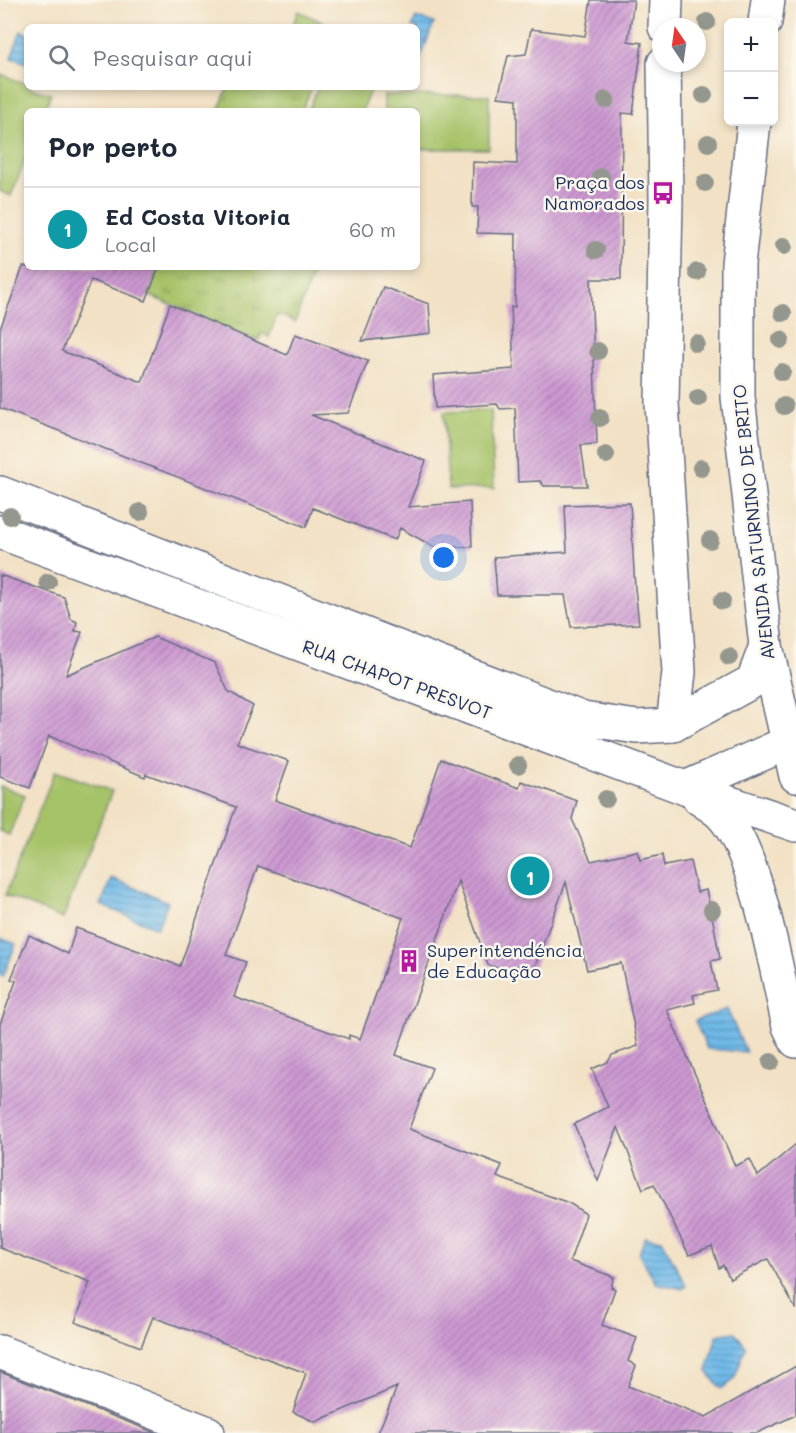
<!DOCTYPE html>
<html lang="pt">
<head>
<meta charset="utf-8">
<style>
  body { margin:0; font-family:Mali,sans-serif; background:#f2f2f3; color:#1f2937 }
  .controls { position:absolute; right:18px; top:18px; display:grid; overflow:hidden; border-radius:9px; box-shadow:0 3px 9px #0003 }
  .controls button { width:54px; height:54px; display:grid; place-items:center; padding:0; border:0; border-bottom:2px solid #e0e1e3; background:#fff; color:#1f2937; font:30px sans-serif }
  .compass { position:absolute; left:652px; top:18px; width:54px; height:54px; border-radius:50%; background:#fff; box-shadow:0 3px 9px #0003; rotate:347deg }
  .you { position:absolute; left:444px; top:558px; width:21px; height:21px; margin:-15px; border:4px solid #fff; border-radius:50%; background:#1a73e8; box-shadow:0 0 0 9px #1a73e833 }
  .badge { display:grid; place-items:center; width:39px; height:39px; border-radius:50%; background:#7c3aed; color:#fff; font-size:20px; font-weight:700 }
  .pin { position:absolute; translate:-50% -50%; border:3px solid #fff; box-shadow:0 2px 6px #0006 }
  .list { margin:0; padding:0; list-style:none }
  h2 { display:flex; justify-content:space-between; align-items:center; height:78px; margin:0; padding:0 24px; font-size:26px }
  h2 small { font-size:20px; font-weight:400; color:#747a83 }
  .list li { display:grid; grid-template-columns:39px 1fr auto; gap:18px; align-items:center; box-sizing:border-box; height:84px; padding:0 24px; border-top:2px solid #e0e1e3 }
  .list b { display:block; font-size:22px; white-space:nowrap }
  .list p { margin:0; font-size:20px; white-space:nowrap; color:#747a83 }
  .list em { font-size:20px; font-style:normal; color:#747a83 }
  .icon { flex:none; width:33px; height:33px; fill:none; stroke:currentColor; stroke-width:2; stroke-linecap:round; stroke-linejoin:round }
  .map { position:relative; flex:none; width:796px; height:1433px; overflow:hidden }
  .search { position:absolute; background:#fff; box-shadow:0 3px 9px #0003; left:24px; top:24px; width:396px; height:66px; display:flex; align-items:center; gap:15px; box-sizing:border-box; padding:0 21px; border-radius:9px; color:#747a83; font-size:22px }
  .panel { position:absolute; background:#fff; box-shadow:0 3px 9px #0003; left:24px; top:108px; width:396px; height:162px; border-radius:9px }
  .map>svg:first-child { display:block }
</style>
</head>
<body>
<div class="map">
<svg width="796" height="1433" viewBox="0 0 796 1433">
  <defs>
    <pattern id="park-tufts" width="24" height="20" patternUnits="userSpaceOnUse" patternTransform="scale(1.5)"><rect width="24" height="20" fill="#a6c268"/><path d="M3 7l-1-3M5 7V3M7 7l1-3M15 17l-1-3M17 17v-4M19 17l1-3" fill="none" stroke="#869e59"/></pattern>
    <pattern id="water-rules" width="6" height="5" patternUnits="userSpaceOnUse" patternTransform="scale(1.5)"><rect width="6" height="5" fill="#6fb9e8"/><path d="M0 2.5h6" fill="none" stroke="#5a97bf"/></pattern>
    <pattern id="building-hatch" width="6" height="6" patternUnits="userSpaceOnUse" patternTransform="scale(1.5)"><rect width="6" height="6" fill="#cd99d2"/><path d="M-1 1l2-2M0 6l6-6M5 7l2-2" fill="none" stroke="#a67dae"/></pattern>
  </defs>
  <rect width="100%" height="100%" fill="#fbf7ec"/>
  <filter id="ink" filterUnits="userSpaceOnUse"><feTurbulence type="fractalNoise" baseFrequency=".0167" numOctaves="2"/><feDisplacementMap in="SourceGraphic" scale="12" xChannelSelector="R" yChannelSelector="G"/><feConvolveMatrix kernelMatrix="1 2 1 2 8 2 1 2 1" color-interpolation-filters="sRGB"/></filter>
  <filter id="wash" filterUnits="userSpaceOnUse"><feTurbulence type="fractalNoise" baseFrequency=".008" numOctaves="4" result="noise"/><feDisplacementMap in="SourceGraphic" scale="24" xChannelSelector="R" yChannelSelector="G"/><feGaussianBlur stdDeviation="1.35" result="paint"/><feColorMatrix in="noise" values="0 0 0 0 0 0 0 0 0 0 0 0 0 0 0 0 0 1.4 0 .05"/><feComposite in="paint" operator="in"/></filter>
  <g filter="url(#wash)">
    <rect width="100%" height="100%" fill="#f2e1c5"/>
    <g fill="url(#park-tufts)" stroke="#607863" stroke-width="1.5">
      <path d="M298,11l37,16h-43z"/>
      <path d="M228,87h84l-10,24h-84z"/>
      <path d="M159,267h156l-20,55 -17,-8 -9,23 -7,-4 -4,9 -110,-47z"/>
    </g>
    <g fill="#a6c268" stroke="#607863" stroke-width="1.5">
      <path d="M0,74l27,10v3l24,7 -7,17h-17v44l-16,41 -11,-5z"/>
      <path d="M318,87h53l-9,24h-54z"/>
      <path d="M384,95h105v54h-72v-38h-33z"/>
      <path d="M491,410l3,78 -46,1 -4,-77z"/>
      <path d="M55,771l57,20 -49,128 -58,-24z"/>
      <path d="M0,786l25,9 -16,40 -9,-4z"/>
    </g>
    <g fill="url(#water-rules)" stroke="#4574a3" stroke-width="1.5">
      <path d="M416,18l18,5 -17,44v-40h-5z"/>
      <path d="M21,31l6,3v29l-16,-5z"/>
      <path d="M111,878l57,24 -11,26 -56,-23z"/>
      <path d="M0,938l16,6 -13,33 -3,-1z"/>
      <path d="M727,1009l19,43 -39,-3 -12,-28z"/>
      <path d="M645,1237l17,3 24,45 -3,4 -27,-6 -17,-29z"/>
      <path d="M735,1332l11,15 -12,33 -13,9 -14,-18 10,-36z"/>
    </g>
    <g id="blocks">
      <g fill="url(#building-hatch)" fill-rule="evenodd">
        <path d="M591,0h43l-6,41 14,2 -9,71 -11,-1 -1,166h-30l6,165 -16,1 6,41h-43l-4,-5 -22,1 -3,-74 -15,1 -3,-5 -62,4 -2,-33 81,-6 -3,-62h4l1,-73 -39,-1 1,-26h-6l1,-45 44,2v-65l-19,-2 10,-41 18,-2 5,-25 54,7z"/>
        <path d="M23,267h136l-13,34 -55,-21 -29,71 80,31 28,-78 117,51 8,-21 73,27 -20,52 -37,2 115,46 -18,46 62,-5 2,45h-38l-34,-19 -5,12 -82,-32 -7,19 -306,-119v-79z"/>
        <path d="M383,287l46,17 2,29 -69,8z"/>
        <path d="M630,503l5,85 4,36 -68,3 -6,-32h-68l-3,-38 73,-5 -2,-47z"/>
        <path d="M0,575l64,22 7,22 6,3 -2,9 7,1 -16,43 89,-38 60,26 13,28 25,15 -16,37 52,18 -14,39 135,48 31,-89 78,29 2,-7 56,20 -5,18 19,42 46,-10 3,9 22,-5 2,11 26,-5 7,31 9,-2 7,31 7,38 -9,2 6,29 -24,5 2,8 -28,7 68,156 15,-7 8,17 38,-32v166l-28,-51 -38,20 -7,-14 -4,3 -7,-22 -23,9 -35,-71 -11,5 -25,-62 -20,54 -24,-57 34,-17 -16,-38 16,-7 4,-7 26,-9 -17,-83 -34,7 -21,-88 -33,89 -16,-6 -3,9 -26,-9 -30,-84 -62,174 36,13 -23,61 93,36 -5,12 72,26 17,11 -16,47 44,16 -3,10 4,2 -13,36 35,13 -9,23 8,5 -8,20 78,31 90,-51v49l-39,18h-379l19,-46 -82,35 -22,-10 13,-39 -153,-56 -12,30 -66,-25 15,-40 -90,-34v-224l16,-43 -5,-2 18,-44 39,19 8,-26 104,38 56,-159 -90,-33 -1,3 -96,-41 -19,52 -30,-11zM258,866l145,52 -43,121 -11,-4v4l-115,-42 12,-35 -20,-7z"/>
        <path d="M0,1372l156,61h-156z"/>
      </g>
    </g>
  </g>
  <g filter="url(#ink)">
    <use href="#blocks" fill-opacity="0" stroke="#666d82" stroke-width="1.5"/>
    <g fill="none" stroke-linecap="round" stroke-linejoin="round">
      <g stroke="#666d82" stroke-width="36">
        <g id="minor">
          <path d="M665,27l1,-27"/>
          <path d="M664,63l2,136 -4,204 17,269 -6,53"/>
          <path d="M0,493l583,226 54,8 36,-2 80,-44 13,-35"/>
          <path d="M0,532l685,256 111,37"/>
          <path d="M699,798c7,5 16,10 22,16 36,37 56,160 68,212l7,15"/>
          <path d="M0,1352l208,81"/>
        </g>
      </g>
      <g stroke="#666d82" stroke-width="36">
        <g id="major">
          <path d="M765,22l3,-22"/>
          <path d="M754,122l-16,142v133l28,249 30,130"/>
          <path d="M685,788l102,-45 9,-9"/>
        </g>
      </g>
      <use href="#minor" stroke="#fff" stroke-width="33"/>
      <use href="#major" stroke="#fff" stroke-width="33"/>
    </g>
    <g fill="#93978e">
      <circle cx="707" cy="22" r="9"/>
      <circle cx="704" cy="95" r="9"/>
      <circle cx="606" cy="100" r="9"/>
      <circle cx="708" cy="143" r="9"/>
      <circle cx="601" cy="177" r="9"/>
      <circle cx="705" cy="183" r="9"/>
      <circle cx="784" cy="246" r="9"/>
      <circle cx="596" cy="250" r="9"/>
      <circle cx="697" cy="272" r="9"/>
      <circle cx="783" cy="313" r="9"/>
      <circle cx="781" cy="340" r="9"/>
      <circle cx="696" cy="343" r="9"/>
      <circle cx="598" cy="351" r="9"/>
      <circle cx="782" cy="372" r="9"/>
      <circle cx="698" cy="398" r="9"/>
      <circle cx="784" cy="406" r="9"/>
      <circle cx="600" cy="418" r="9"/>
      <circle cx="606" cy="455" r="9"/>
      <circle cx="701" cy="468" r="9"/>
      <circle cx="140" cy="512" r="9"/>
      <circle cx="10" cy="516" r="9"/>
      <circle cx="710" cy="540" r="9"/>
      <circle cx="48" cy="582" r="9"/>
      <circle cx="722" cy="601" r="9"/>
      <circle cx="729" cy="657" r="9"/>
      <circle cx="518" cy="765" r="9"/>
      <circle cx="606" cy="799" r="9"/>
      <circle cx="712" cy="910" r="9"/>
      <circle cx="771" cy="1062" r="9"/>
    </g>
  </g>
  <defs>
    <g id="bus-bare" transform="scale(1.8)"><path d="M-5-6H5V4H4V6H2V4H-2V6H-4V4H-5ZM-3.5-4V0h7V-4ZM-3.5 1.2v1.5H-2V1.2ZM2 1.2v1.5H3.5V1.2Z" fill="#b5179e" stroke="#fbf7ec" stroke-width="2.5" paint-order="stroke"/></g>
    <g id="building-bare" transform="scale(1.8)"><path d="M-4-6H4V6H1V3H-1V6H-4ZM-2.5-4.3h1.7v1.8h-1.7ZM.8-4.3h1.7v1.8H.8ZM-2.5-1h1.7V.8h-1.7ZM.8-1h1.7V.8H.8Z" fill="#b5179e" stroke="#fbf7ec" stroke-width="2.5" paint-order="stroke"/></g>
  </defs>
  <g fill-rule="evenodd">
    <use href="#bus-bare" x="663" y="193"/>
    <use href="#building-bare" x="409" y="961"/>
  </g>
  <g text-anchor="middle" stroke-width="5" stroke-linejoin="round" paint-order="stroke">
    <g font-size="18" fill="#1b2f5e" stroke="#fbf7ec" text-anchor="end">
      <text x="645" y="189">Praça dos<tspan x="645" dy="21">Namorados</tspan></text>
      <text x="427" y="957" text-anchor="start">Superintendéncia<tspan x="427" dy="21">de Educação</tspan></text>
    </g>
    <g font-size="18" fill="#1b2f5e" stroke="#fbf7ec">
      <text transform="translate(754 522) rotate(-96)" y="6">AVENIDA SATURNINO DE BRITO</text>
      <text transform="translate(397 680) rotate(20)" y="6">RUA CHAPOT PRESVOT</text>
    </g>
  </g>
</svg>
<div class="controls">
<button>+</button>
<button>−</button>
</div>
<svg class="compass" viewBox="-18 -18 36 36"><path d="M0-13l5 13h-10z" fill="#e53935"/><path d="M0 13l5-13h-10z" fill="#747a83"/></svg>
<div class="you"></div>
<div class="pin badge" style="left:530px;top:876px;background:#0f9aa8">1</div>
<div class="search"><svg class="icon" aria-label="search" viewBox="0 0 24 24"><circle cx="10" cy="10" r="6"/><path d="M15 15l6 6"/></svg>Pesquisar aqui</div>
<section class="panel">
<h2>Por perto<small></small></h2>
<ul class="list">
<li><span class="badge" style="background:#0f9aa8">1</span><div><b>Ed Costa Vitoria</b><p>Local</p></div><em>60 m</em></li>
</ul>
</section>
</div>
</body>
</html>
